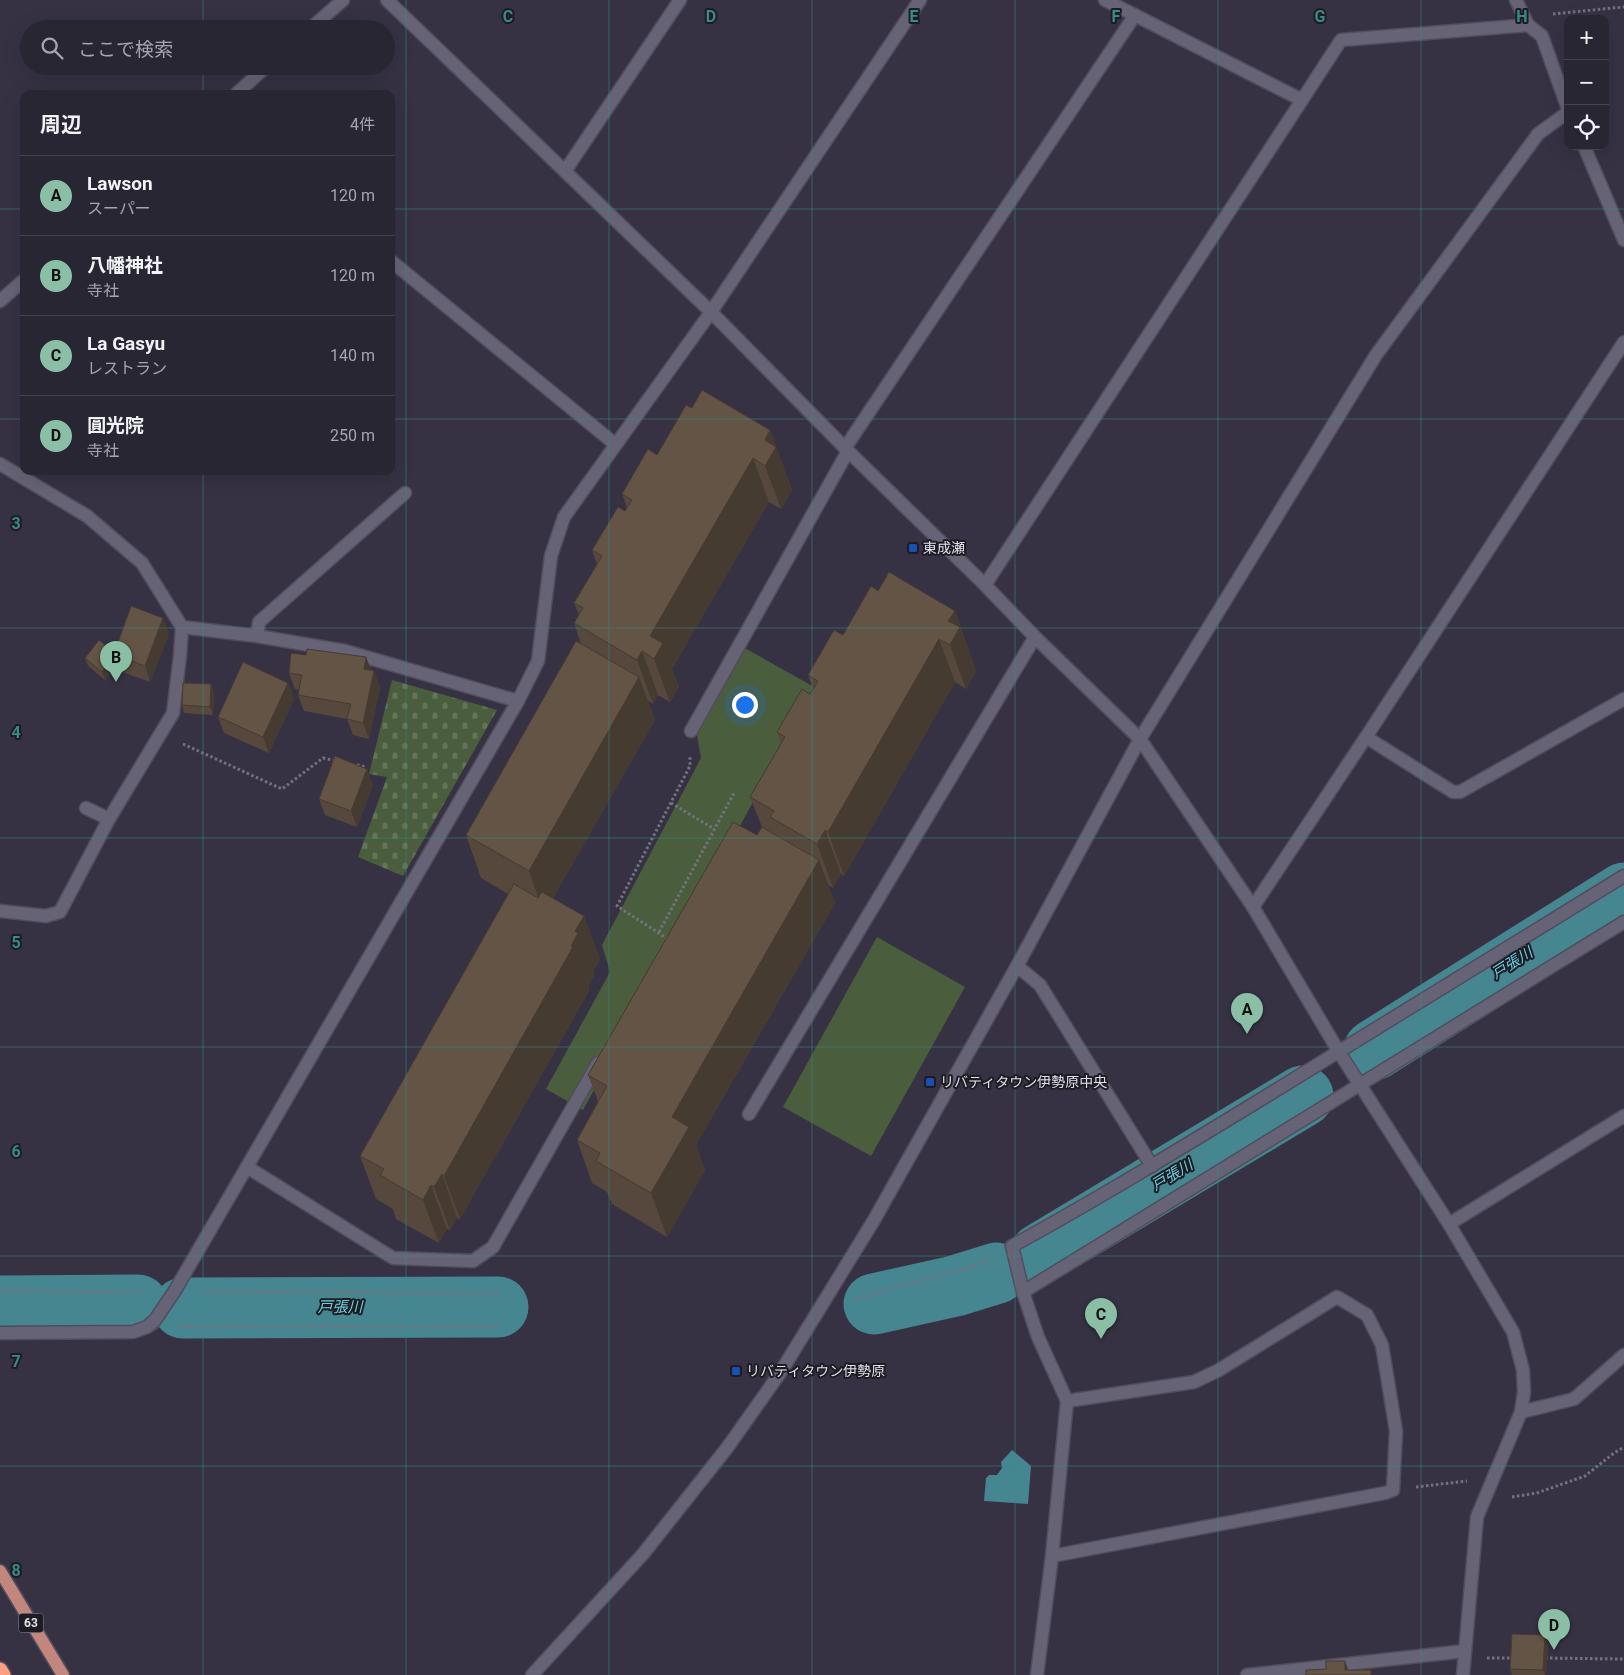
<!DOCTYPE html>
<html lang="ja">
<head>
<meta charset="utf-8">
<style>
  body { margin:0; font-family:Roboto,"Noto Sans JP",sans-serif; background:#302e3b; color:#f1f3f6 }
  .controls { position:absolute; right:15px; top:15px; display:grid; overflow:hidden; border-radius:10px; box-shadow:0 5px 20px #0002 }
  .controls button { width:45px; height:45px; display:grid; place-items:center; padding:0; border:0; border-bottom:1px solid #44434e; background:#282633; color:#f1f3f6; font:25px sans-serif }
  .you { position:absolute; left:744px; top:704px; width:18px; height:18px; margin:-12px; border:4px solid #fff; border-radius:50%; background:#1a73e8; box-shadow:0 0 0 8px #1a73e833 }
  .badge { display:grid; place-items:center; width:32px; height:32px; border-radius:50%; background:#8abfa5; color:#111; font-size:16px; font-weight:700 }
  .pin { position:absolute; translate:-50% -41px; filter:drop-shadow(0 1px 2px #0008) }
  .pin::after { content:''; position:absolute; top:26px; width:18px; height:15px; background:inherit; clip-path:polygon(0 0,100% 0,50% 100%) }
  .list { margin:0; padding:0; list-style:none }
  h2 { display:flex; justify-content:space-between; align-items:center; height:65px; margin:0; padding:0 20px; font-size:21px }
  h2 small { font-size:16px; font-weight:400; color:#a5a5ac }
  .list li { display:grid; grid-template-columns:32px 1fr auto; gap:15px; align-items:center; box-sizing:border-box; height:80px; padding:0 20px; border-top:1px solid #44434e }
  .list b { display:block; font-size:19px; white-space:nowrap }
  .list p { margin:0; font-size:16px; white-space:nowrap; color:#a5a5ac }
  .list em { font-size:16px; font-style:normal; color:#a5a5ac }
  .icon { flex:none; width:28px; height:28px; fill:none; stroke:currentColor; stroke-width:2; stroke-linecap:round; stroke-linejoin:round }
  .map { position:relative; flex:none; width:1624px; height:1675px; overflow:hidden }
  .search { position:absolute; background:#282633; box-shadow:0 5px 20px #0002; left:20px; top:20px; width:375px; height:55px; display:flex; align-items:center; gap:12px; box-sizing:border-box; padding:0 18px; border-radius:28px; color:#a5a5ac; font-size:19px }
  .panel { position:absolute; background:#282633; box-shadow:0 5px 20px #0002; left:20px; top:90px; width:375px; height:385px; border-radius:10px }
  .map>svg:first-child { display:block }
</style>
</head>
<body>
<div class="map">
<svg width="1624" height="1675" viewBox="0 0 1624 1675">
  <defs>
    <pattern id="cemetery-stones" width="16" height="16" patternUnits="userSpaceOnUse" patternTransform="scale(1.25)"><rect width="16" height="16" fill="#4a5d3d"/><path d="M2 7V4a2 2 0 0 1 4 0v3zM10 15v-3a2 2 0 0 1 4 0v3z" fill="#647459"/></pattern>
  </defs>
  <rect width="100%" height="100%" fill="#363244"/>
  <path fill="url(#cemetery-stones)" d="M392,680l105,30 -94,166 -45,-19 29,-80 -18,-3z"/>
  <g fill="#4a5d3d">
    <path d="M743,647l73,41 -233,422 -37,-21 64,-117 -8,-27 99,-187 -5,-28z"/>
    <path d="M877,937l88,50 -94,169 -88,-49z"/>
  </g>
  <path fill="#458691" d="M1012,1450l19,16 -3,38 -44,-3 2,-23 3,-3h8l5,-7 -1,-6z"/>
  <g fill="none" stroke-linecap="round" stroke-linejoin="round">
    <g stroke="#458691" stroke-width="61">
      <path d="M1374,1050l250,-157"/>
      <path d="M1040,1254l263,-158"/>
      <path d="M874,1304l81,-18 42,-13"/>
      <path d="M0,1306l138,-1"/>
      <path d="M183,1308l315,-1"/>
    </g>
    <g stroke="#514d5c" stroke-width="15">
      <g id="service">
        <path d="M1516,0l12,25"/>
        <path d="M691,731l157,-280"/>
        <path d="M749,1114l286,-477"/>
        <path d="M247,1167l146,91 80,3 20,-14 105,-184"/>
      </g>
    </g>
    <g stroke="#514d5c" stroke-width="15">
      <g id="minor">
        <path d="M1302,100l39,-60 187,-15 14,11 26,73"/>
        <path d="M565,171l115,-171"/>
        <path d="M391,261l224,183"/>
        <path d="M845,448l290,-433"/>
        <path d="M0,464l87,52 55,47 40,64 -2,29 -7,57 -64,106 -49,93 -14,4 -46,-5"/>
        <path d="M985,585l317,-485 -197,-100"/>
        <path d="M182,627l75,9 88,15 173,50"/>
        <path d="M257,636l2,-14 146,-129"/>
        <path d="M1366,737l258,-395"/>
        <path d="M86,808l23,11"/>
        <path d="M1253,907l113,-170 87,55h7l164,-93"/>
        <path d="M1017,966l23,19 112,181"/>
        <path d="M1449,1224l175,-108"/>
        <path d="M1023,1292l601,-370"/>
        <path d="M0,1333l133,-1 14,-5 8,-7 19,-28 344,-591 20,-40 13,-105 13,-39 147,-205 209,-312"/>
        <path d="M1052,1556l333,-63 8,-3 3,-59 -14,-86 -15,-30 -30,-18 -118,73 -25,12 -127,19"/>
        <path d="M1037,1675l15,-119 15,-155 -29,-64 -15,-45 -11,-46c84,-46 166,-96 248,-146 122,-74 243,-149 364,-224"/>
        <path d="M1247,1675l218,-24"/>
      </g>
    </g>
    <g stroke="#514d5c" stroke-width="15">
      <g id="tertiary">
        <path d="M387,0l324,312 137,139 137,134 50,52 105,102 113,168 86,145 110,172 64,108 10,38 1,22 -3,20 -44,105 -14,158"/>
        <path d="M310,29l33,-29"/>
        <path d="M236,94l31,-28"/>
        <path d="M1584,146l40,94"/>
        <path d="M0,301l24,-21"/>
        <path d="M1521,1412l53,-13 50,-44"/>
        <path d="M532,1675l111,-121 84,-106 53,-75 94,-153 143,-254 123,-227 236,-384 162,-221 30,-22"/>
      </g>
    </g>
    <g stroke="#514d5c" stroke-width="15">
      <path id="primary" d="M0,1571l63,104"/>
    </g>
    <g stroke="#514d5c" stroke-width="18">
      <path id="motorway" d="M0,1670l3,5"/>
    </g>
    <g stroke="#747180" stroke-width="3" stroke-dasharray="2.5 2.5" stroke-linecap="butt">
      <path d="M1553,14l71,-7"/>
      <path d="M183,744l99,45 41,-31 13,3"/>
      <path d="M357,765l9,2"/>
      <path d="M671,803l43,26"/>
      <path d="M659,932l75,-139"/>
      <path d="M668,939l-51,-33 73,-140v-11"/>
      <path d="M0,1291l144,1"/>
      <path d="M201,1292l299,1"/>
      <path d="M854,1298l3,1 34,-11 82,-21 18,-10"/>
      <path d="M180,1327h320"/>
      <path d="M1416,1487l51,-6"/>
      <path d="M1512,1497l25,-4 48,-17 29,-23 10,-6"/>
      <path d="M1487,1658h26"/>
      <path d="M1545,1658l79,1"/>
    </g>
    <use href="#service" stroke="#676376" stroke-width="12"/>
    <use href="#minor" stroke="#676376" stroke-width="12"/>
    <use href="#tertiary" stroke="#676376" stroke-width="12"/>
    <use href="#primary" stroke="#c2867d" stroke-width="12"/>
    <use href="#motorway" stroke="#ff9d81" stroke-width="15"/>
  </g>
  <g fill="#56483c">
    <path d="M692,408l78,22 22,60 -11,19 -12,-7 -97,167 7,18 -9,15 -12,-7 -5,9 -6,-4 8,20 -102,178 31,18 16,43 -7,13 1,4 -6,11 1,4 -129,228 -3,-1 -7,12 -3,-1 -8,14 -43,-24 -3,-10 -17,-10 -16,-43 148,-262 -27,-16 -15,-43 115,-191 -7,-21 5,-8 -5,-12 23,-39 -5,-14 33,-39 2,-3 -5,-14 35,-39z"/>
    <path d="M878,591l77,20 21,60 -10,18 -11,-7 -111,194 -3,-2 -8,14 -5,-3 7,18 -139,242 9,25 -38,67 -55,-33 -5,-12 -15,-9 -15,-43 21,-39 -10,-26 169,-240 5,-8 -12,-30 31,-53 -4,-12 33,-38 3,-6 -5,-13 35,-40z"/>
    <path d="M169,634l-19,48 -31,-11 -2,-6 -12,15 -17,-14 -3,-8 29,-5z"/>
    <path d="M306,655l60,2 5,13 3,1 6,16 -11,52 -16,-4 -6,-16 -43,-8 -6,-16 1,-5 -4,-1 -6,-16z"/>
    <path d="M288,683l6,16 -25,54 -45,-20 -6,-16z"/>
    <path d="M211,684l3,9 -1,22 -29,-2 -2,-8z"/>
    <path d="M373,785l-16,42 -32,-12 -6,-16z"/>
    <path d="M1548,1643l-2,32h-34l-2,-6z"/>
  </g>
  <g fill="#463b31">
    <path d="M770,430l22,60 -11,19 -16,-43v-26z"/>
    <path d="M753,458l16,44 -97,167 7,18 -9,15 -16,-43 -4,-23z"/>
    <path d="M955,611l21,60 -10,18 -16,-44 -2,-24z"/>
    <path d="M163,618l6,16 -19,48 -5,-16z"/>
    <path d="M939,639l16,43 -111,194 -16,-44z"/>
    <path d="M642,651l16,44 -5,9 -16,-44z"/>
    <path d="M114,657l3,8 -12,15 -3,-8z"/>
    <path d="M366,657l6,16 -8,-4z"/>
    <path d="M374,671l6,16 -11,52 -6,-16z"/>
    <path d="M639,677l16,43 -111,194 -15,-43z"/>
    <path d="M288,683l6,16 -25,54 -6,-16z"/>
    <path d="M211,684l3,9 -1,22 -3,-8z"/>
    <path d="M367,769l6,16 -16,42 -6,-16z"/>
    <path d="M825,830l16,44 -8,14 -16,-44z"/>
    <path d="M819,860l16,43 -139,242 9,25 -38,67 -16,-44 21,-76z"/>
    <path d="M584,916l16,43 -7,13 1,4 -6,11 1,4 -129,228 -16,-43 127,-230 4,-15z"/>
    <path d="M442,1174l15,44 -7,12 -16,-43z"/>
    <path d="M431,1185l16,44 -8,14 -16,-43z"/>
    <path d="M1545,1635l3,8 -2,32h-1l-2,-5z"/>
    <path d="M1345,1661l5,14 -5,-5z"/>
  </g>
  <g fill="#645446" stroke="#463b31">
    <path d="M702,390l68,40 -5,10 11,7 -11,19 -12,-8 -103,178 13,7 -9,16 -12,-8 -5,9 -63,-37 9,-15 -9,-5 28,-47 -10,-6 26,-43 7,4 7,-11 -10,-6 26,-45 9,6 29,-50 6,3z"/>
    <path d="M889,572l66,39 -7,10 12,6 -10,18 -11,-6 -111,193 -3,-2 -8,14 -47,-27 4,-6 -24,-14 35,-60 -8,-5 25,-43 8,5 8,-13 -10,-6 26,-45 9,5 28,-49 7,5z"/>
    <path d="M131,606l32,12 -18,48 -31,-12z"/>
    <path d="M99,640l15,13v4l-12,15 -17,-14z"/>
    <path d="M576,641l63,36 -110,194 -63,-36z"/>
    <path d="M307,649l59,8 -2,12 10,2 -11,52 -16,-4 4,-15 -53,-9 4,-20 -13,-2 2,-20 15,2z"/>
    <path d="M243,662l45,21 -25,54 -45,-20z"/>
    <path d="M183,683l28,1 -1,23 -28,-2z"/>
    <path d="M335,756l32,13 -16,42 -32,-12z"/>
    <path d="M733,822l24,13 5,-8 57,33 -147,257 17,10 -38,66 -55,-32 4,-8 -23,-13 30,-54 -19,-11z"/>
    <path d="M514,884l24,14 4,-6 42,24 -9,15 3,2 -7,13 2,1 -129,229 -2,-2 -8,13 -3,-2 -8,15 -43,-25 4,-6 -24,-13z"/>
    <path d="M1512,1634l33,1 -2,35 -33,-1z"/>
    <path d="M1326,1661h19v9h26v5h-65v-5l20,-1z"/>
  </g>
  <path fill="none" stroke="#398b87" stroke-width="1" stroke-opacity="0.55" d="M203,0v29M406,0v1675M609,0v1675M812,0v1675M1015,0v1675M1218,0v1675M1421,0v1675M203,66v28M0,209h24M391,209h1233M0,419h24M391,419h1233M203,471v1204M0,628h1624M0,838h1624M0,1047h1624M0,1256h1624M0,1466h1624"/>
  <g fill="#1a4fb4" stroke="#1d1c23" stroke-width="2">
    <rect x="908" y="543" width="10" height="10" rx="2.5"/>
    <rect x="925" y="1077" width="10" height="10" rx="2.5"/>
    <rect x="731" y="1366" width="10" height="10" rx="2.5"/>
  </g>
  <g text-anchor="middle" stroke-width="4" stroke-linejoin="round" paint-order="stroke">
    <rect fill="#1d1c23" stroke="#a6a4ae" stroke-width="1" x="18.5" y="1613.5" width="25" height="19" rx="4"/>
    <g font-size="12" font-weight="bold" fill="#e1dfea">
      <text x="31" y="1627">63</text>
    </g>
    <g font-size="14" fill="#e1dfea" stroke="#1d1c23" text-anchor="start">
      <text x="923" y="553">東成瀬</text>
      <text x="940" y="1087">リバティタウン伊勢原中央</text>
      <text x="746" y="1376">リバティタウン伊勢原</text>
    </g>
    <g font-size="15" font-style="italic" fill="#6bd1e2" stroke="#1d1c23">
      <text transform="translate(1512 963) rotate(-32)" y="5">戸張川</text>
      <text transform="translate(1172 1175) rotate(-31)" y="5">戸張川</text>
      <text x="340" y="1312">戸張川</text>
    </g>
  </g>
  <g font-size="16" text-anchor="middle" font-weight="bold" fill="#398b87" stroke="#1d1c23" stroke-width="4" stroke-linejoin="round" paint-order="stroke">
    <text x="508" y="22">C</text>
    <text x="711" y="22">D</text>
    <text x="914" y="22">E</text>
    <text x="1116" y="22">F</text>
    <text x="1320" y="22">G</text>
    <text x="1522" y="22">H</text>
    <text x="16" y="529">3</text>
    <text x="16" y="738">4</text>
    <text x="16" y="948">5</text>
    <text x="16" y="1157">6</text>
    <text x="16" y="1367">7</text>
    <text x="16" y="1576">8</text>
  </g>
</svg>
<div class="controls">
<button>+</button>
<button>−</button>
<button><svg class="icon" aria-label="locate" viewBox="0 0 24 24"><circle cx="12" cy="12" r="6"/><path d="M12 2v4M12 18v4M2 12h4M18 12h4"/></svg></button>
</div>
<div class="you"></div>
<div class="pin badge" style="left:1247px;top:1034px">A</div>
<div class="pin badge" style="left:116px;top:682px">B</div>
<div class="pin badge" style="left:1101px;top:1339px">C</div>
<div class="pin badge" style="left:1554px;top:1650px">D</div>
<div class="search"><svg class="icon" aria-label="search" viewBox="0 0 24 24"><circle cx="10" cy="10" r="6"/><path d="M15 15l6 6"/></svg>ここで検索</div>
<section class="panel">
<h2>周辺<small>4件</small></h2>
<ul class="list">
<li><span class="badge">A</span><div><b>Lawson</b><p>スーパー</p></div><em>120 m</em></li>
<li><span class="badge">B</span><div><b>八幡神社</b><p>寺社</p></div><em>120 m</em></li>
<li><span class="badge">C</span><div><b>La Gasyu</b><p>レストラン</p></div><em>140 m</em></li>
<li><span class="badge">D</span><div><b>圓光院</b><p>寺社</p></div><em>250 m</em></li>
</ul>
</section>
</div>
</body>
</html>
